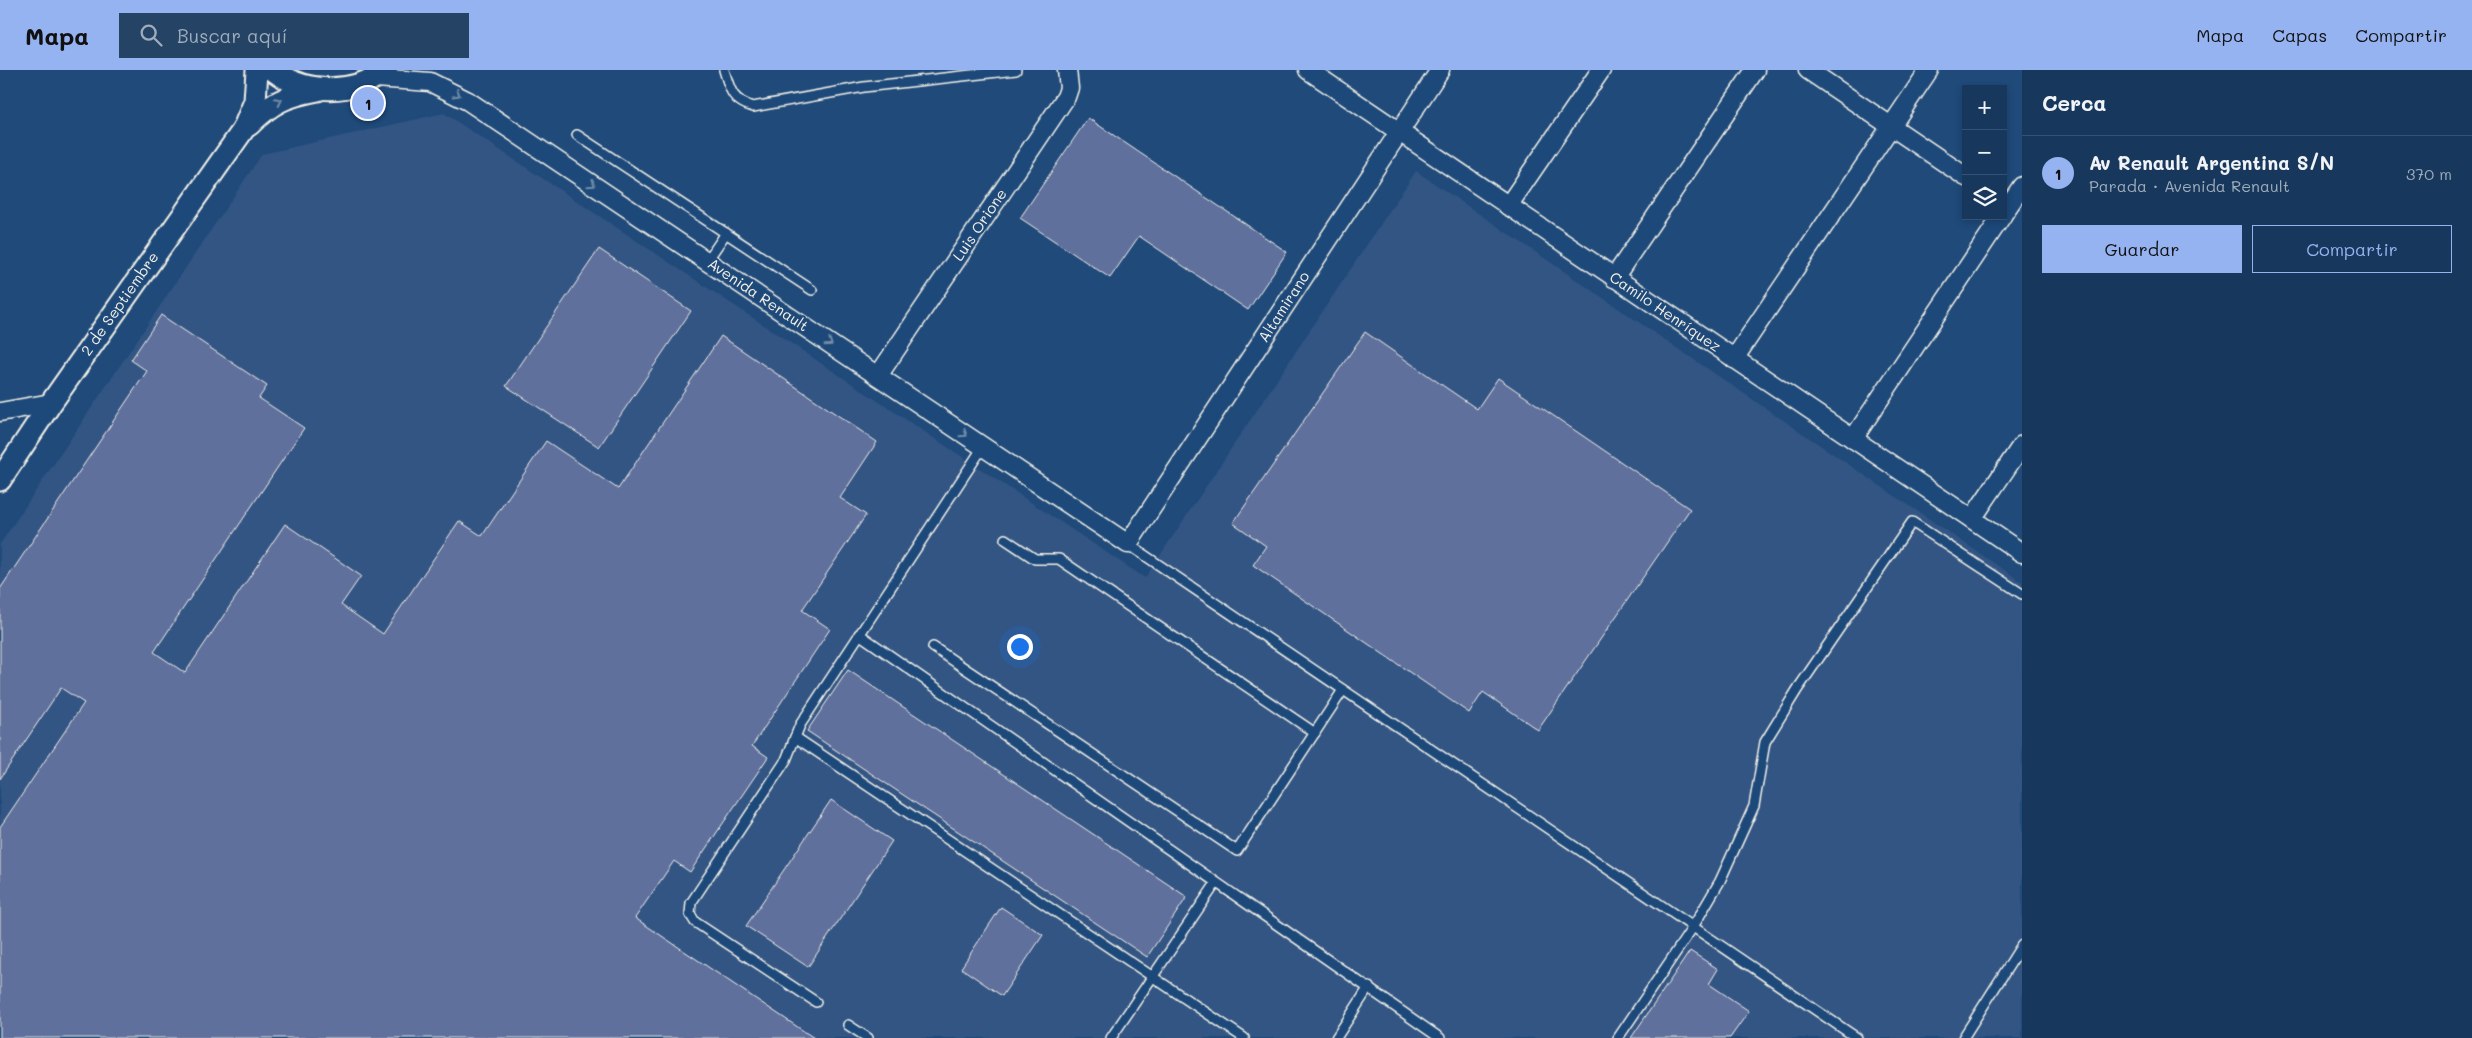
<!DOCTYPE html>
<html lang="es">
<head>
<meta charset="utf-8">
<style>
  body { margin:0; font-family:Mali,sans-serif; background:#244365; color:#f1f3f6 }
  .controls { position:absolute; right:15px; top:15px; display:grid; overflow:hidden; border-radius:0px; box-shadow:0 2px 8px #0003 }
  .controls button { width:45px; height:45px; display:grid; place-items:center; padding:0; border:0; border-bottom:1px solid #365272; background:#17385c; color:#f1f3f6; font:25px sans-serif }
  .you { position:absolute; left:1019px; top:576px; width:18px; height:18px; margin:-12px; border:4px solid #fff; border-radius:50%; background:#1a73e8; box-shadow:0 0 0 8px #1a73e833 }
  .badge { display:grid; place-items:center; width:32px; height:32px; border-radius:50%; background:#95b2f1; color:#111; font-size:16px; font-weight:700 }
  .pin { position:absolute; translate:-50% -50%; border:2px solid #fff; box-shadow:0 1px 5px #0006 }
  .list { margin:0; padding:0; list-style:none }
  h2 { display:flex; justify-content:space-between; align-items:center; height:65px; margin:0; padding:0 20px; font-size:21px }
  h2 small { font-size:16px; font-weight:400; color:#9eacbb }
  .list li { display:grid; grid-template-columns:32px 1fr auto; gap:15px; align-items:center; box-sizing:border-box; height:75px; padding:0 20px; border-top:1px solid #365272 }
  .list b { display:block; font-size:19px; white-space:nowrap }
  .list p { margin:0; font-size:16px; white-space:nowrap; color:#9eacbb }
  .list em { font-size:16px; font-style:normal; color:#9eacbb }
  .actions { display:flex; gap:10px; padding:15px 20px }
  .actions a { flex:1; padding:11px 0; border:1px solid #95b2f1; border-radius:0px; text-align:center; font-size:18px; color:#95b2f1 }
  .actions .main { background:#95b2f1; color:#111 }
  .icon { flex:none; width:28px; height:28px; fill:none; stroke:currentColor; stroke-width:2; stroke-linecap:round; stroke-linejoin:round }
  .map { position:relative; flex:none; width:2022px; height:968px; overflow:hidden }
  header { display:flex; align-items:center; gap:30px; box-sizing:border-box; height:70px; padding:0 25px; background:#95b2f1; color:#111 }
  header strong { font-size:24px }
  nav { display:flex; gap:28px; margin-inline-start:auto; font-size:18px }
  .search { width:350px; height:45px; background:#244365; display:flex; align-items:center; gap:12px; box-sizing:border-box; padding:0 18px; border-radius:0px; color:#9eacbb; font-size:19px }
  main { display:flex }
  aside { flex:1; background:#17385c }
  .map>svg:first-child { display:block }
</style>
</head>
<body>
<header>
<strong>Mapa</strong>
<div class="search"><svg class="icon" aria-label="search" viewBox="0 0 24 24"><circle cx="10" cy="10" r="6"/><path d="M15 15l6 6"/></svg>Buscar aquí</div>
<nav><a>Mapa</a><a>Capas</a><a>Compartir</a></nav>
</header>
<main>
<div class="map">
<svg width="2022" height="968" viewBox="0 0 2022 968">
  <rect width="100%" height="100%" fill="#1f4a7a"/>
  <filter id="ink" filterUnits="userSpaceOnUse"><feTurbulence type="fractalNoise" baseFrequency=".02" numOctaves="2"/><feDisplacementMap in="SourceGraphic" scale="10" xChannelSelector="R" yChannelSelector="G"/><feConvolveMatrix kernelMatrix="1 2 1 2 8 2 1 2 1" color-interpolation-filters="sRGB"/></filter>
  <g filter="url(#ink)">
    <path fill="#325584" d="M444,43l701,465 271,-407 606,411v456h-2022v-494l262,-390z"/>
    <g fill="#606f9d" stroke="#f4f1e8">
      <path d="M1088,48l199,134 -39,58 -109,-74 -29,42 -90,-60z"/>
      <path d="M599,179l92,62 -92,136 -93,-61z"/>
      <path d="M161,245l106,71 -8,12 45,30 -150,224 31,21 100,-149 76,52 -20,29 42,29 76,-113 23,15 64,-95 72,48 103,-153 156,106 -37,56 26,17 -64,95 28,19 -78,117 16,11 -78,115 -16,-11 -39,57 179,120h-814v-211l84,-124 -23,-15 -61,91v-190l147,-218 -16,-11z"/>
      <path d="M1365,262l112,77 21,-31 192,131 -152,221 -55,-38 -14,21 -216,-148 13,-19 -33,-23z"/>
      <path d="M848,600l339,227 -40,60 -340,-226z"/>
      <path d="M831,730l61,41 -84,126 -62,-41z"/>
      <path d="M1001,837l42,28 -41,61 -41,-28z"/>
      <path d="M1690,881l28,18 -9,15 40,27 -19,27h-99z"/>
    </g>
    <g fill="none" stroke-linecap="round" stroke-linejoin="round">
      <g stroke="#f4f1e8" stroke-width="12">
        <g id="service">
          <path d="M724,0c6,20 8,31 29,37l111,-20 152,-17"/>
          <path d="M577,65l235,155"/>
          <path d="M707,191l19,-28"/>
          <path d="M1005,469l30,20h24l256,174"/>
          <path d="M1128,474l729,494"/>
          <path d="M859,564l581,404"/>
          <path d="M933,577l304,204 106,-161"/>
          <path d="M795,667l449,301"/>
          <path d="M816,932l-121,-80 -5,-8 1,-11 95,-143 14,-35 183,-278"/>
          <path d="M848,955l20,13"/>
          <path d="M1111,968l105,-155"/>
          <path d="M1336,968l33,-51"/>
          <path d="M1618,968l75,-111 27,-46 34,-75 11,-64 32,-52 115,-168 110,72"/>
          <path d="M1963,968l59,-93"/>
        </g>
      </g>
      <g stroke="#f4f1e8" stroke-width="21">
        <g id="minor">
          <path d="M1308,0l714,483"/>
          <path d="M1808,0l158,107"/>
          <path d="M376,8l54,4 38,19 660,443 312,-474"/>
          <path d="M1508,136l93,-136"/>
          <path d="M2003,144l19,-28"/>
          <path d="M1614,208l141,-208"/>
          <path d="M1734,289l195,-289"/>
          <path d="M878,306l188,-279 3,-9 -2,-18"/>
          <path d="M0,342l51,-9"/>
          <path d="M1853,369l149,-223"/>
          <path d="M1972,449l50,-74"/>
        </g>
      </g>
      <g stroke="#f4f1e8" stroke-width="25">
        <g id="tertiary">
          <path d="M273,0c32,25 81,25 113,0"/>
          <path d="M249,55c23,-23 37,-29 69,-35"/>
          <path d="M0,410l51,-77 192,-273 12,-29 2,-31"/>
        </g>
      </g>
      <use href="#service" stroke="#1f4a7a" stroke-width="9"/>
      <use href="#minor" stroke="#1f4a7a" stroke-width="18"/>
      <use href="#tertiary" stroke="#1f4a7a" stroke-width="21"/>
    </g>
    <defs><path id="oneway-chevron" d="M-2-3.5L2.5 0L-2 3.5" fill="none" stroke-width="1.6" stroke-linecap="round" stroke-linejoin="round" transform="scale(1.25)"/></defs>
    <g stroke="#748da6">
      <use href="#oneway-chevron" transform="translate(457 24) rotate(31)"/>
      <use href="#oneway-chevron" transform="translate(279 31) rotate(-26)"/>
      <use href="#oneway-chevron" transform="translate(592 114) rotate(34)"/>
      <use href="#oneway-chevron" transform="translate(829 273) rotate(34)"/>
      <use href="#oneway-chevron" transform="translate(964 364) rotate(34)"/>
    </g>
  </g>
  <g text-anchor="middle" stroke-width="4" stroke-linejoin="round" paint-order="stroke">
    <g font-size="15" fill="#f4f1e8" stroke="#1f4a7a">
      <text transform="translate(980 155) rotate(-56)" y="5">Luis Orione</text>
      <text transform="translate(758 225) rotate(34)" y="5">Avenida Renault</text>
      <text transform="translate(120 234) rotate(-55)" y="5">2 de Septiembre</text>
      <text transform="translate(1284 237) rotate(-57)" y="5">Altamirano</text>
      <text transform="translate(1665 242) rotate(34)" y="5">Camilo Henríquez</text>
    </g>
  </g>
</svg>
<div class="controls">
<button>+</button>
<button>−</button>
<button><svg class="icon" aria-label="layers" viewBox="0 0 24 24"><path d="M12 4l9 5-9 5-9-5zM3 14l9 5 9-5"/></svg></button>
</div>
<div class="you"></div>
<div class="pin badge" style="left:368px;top:33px">1</div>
</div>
<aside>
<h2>Cerca<small></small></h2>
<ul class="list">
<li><span class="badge">1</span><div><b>Av Renault Argentina S/N</b><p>Parada · Avenida Renault</p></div><em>370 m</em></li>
</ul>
<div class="actions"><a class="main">Guardar</a><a>Compartir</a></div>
</aside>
</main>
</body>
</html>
